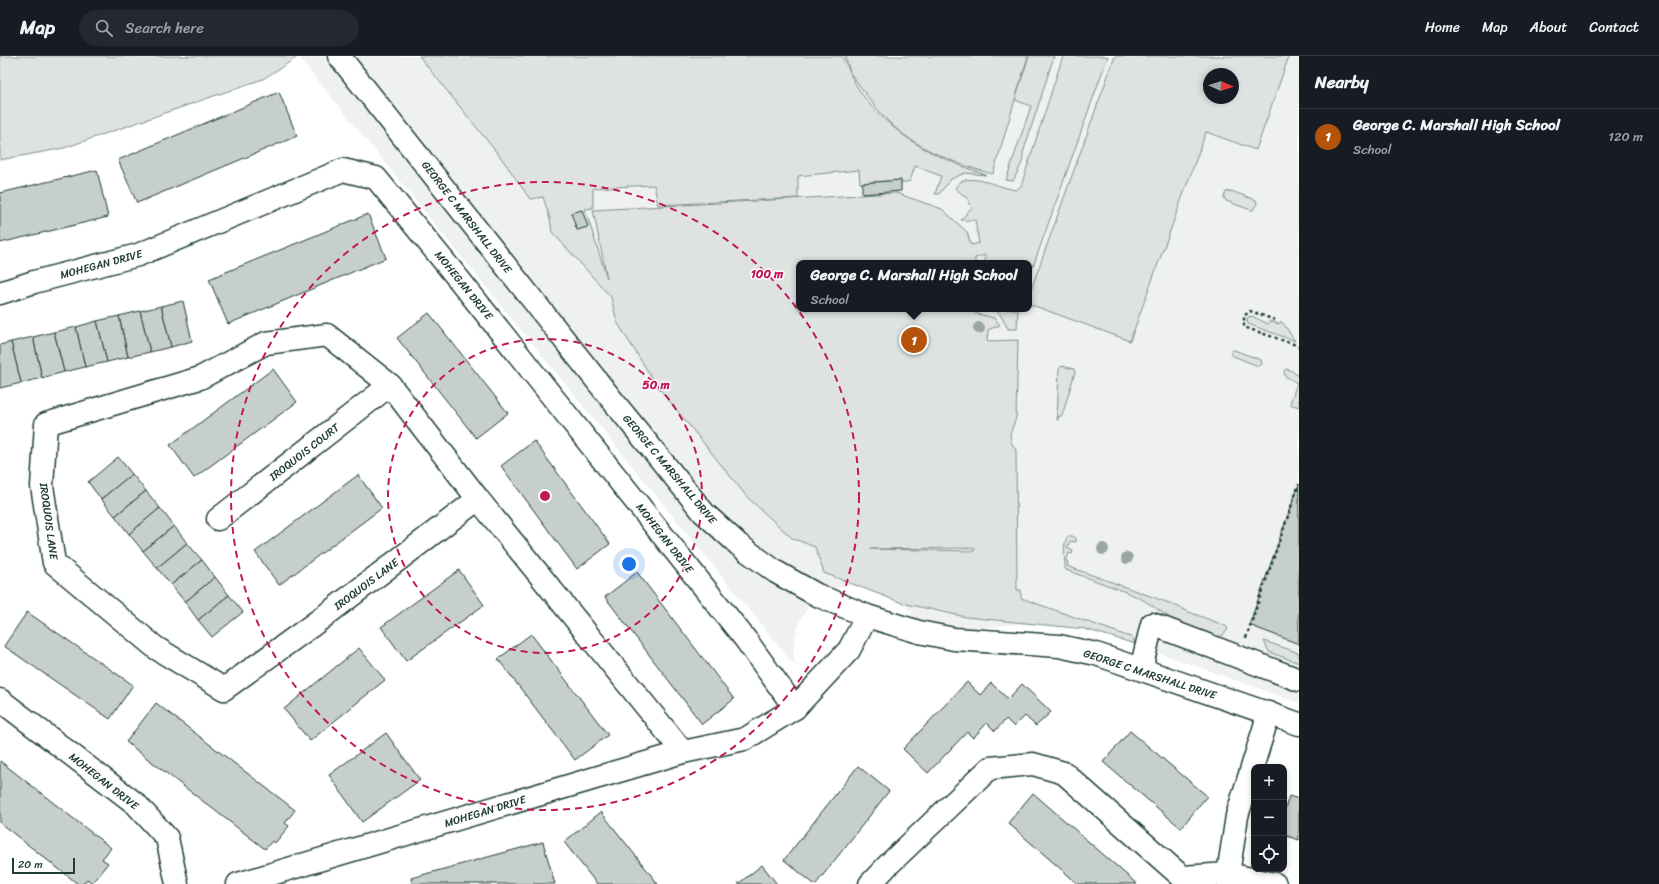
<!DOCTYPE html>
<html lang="en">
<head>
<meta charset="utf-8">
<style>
  body { margin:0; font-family:Sriracha,sans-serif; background:#242831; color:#f1f3f6 }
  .controls { position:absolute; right:12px; bottom:12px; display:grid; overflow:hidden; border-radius:8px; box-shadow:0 2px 6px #0003 }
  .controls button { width:36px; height:36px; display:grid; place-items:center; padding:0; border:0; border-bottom:1px solid #363941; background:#171b24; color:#f1f3f6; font:20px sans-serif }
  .compass { position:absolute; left:1203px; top:12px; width:36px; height:36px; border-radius:50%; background:#171b24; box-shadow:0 2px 6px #0003; rotate:93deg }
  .scale { position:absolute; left:12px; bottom:10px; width:63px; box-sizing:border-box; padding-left:4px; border:2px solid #1f3d34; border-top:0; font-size:11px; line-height:14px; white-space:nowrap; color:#1f3d34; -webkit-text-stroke:3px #fff; paint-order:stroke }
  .you { position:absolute; left:629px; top:508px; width:14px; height:14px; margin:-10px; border:3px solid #fff; border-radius:50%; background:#1a73e8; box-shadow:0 0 0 6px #1a73e833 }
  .badge { display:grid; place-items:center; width:26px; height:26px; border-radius:50%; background:#b45309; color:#fff; font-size:13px; font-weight:700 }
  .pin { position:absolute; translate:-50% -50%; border:2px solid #fff; box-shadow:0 1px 4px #0006 }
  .popup { position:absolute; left:796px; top:204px; width:236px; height:52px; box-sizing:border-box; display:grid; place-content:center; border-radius:8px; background:#171b24; filter:drop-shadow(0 1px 3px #0005); font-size:13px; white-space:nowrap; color:#9ea1a6 }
  .popup b { font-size:15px; color:#f1f3f6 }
  .popup::after { content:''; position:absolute; left:50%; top:100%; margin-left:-8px; border:8px solid transparent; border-top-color:#171b24 }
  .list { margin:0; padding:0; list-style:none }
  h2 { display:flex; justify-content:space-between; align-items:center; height:52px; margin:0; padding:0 16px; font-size:17px }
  h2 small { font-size:13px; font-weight:400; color:#9ea1a6 }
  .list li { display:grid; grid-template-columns:26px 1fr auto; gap:12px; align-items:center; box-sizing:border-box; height:56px; padding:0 16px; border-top:1px solid #363941 }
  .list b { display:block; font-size:15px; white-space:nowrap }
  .list p { margin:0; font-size:13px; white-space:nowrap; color:#9ea1a6 }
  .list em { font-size:13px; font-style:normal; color:#9ea1a6 }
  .icon { flex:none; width:22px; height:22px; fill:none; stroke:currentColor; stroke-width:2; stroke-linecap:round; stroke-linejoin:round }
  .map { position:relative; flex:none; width:1299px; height:828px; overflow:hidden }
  header { display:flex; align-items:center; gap:24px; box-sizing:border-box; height:56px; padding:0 20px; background:#171b24; border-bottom:1px solid #363941 }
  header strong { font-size:19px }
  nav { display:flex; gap:22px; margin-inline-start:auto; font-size:14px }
  .search { width:280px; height:36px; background:#242831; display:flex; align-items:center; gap:10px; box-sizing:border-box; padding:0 14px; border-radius:22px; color:#9ea1a6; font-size:15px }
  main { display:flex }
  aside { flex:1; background:#171b24 }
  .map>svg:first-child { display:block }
</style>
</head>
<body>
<header>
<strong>Map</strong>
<div class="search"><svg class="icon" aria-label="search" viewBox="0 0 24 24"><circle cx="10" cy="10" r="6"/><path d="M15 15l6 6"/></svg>Search here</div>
<nav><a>Home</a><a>Map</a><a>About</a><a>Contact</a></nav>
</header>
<main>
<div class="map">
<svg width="1299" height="828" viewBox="0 0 1299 828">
  <rect width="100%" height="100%" fill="#fff"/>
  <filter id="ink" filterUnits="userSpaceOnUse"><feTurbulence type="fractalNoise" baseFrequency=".025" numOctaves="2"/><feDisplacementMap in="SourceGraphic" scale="8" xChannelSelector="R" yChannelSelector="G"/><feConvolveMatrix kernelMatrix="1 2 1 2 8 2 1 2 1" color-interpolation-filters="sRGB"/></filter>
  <g filter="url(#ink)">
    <path fill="#eef1f0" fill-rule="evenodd" d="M298,0h1001v647l-173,-62 -44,-12 -24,-3 -40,-2 -60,6 -43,-6 -4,-12 -10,-13 -43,-16 -30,8 -20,16 -8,14 -5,15 -2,15 2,15zM1209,18h24v24h-24zM799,207h230v46h-230z"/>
    <g fill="#dee3e2" stroke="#7e908b" fill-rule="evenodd">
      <path d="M0,0h299l-36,23 -199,69 -64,12z"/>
      <path d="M419,0h423l8,16 -5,-16h183l-35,118c-35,-9 -73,-24 -100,-48 -17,-16 -29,-35 -43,-53 6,15 17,29 28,40 34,34 64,46 108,62l-21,-2 -14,6 -12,15h-4l6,-18 -26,-10 -5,15 -9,2 -1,-3 -40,3 -1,-13 -61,6v22l-140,7 -4,-20 -61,3v20l-8,1 22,69 -14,-68 303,-17 46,16 25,23 4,13 8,-2 -4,-23h-14l11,-13 -4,-4 2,-2 -15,-13c2,-2 4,-6 7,-7 14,-6 39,7 54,9l5,-4 42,-130h45l-79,222v-15h-44v-8l-10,3v5h-176v46h176v4l19,5 6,7 -12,5 -1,11 31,-1 -2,78 -6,16 1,8 5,8 1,140h4v8l112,40 2,6 -50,-15 -119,-12 -64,-14 -78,-30 -9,-26 -23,-9 -44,-40 -93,-115 -38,-61 -6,-25 -59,-65 -2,-13 -7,-22 -13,2 -28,-40zM975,492l-1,3 -104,-2z"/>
      <path d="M1029,0h25l-31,97c1,10 -6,19 -10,28l-7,-1 25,-74 -16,-6z"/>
      <path d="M1115,0h174l-33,94 -50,-18 -76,209 -101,-37v-9zM1209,18h24v24h-24z"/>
      <path d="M1231,135l25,9 1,3 -4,7h-2l-25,-9 -2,-4 2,-5z"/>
      <path d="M995,253h23l-1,20h-9l-7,-13z"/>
      <path d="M1252,260l16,8 2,-3 9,3 2,-2 2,1 12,18 -47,-17 -1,-4 1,-3z"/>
      <path d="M1234,294l27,10 1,4 -4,2 -27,-11v-4z"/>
      <path d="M1062,310l12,3 1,3 -13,44h-3l-1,4h-1l2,-51z"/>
      <path d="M1286,313l4,1 9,6v31l-9,-3 7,-21 -12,-7 -1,-5z"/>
      <path d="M1068,480h4l4,2v4l-6,-1 -3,7 6,3 -1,3 -3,-1 -3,8 2,1 -1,4 105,38 17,8 37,14 2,3 -6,7c-33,5 -59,-28 -87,-40 -22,-10 -46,-17 -69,-26l-1,-2c0,-9 -3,-24 3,-32z"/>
      <path d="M1264,585l35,12v10l-30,-11z"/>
    </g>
    <g fill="#c7cfcc" stroke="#1f3d34">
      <path d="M279,36l18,44 -160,67 -19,-43z"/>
      <path d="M97,114l11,47 -108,26v-50z"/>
      <path d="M901,124v11l-39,3v-11z"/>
      <path d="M582,154l6,17 -11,3 -6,-17z"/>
      <path d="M368,158l18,44 -158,66 -19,-45z"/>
      <path d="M183,245l9,40 -21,6 -10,-41z"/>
      <path d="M161,250l10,41 -21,5 -10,-41z"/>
      <path d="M140,255l10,41 -22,5 -9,-41z"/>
      <path d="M429,257l79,100 -32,25 -79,-100z"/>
      <path d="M119,260l9,41 -21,5 -10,-41z"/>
      <path d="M97,265l10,41 -22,5 -9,-40z"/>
      <path d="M76,271l9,40 -21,5 -10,-40z"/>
      <path d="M54,276l10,40 -22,6 -9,-41z"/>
      <path d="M33,281l9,41 -21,5 -10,-41z"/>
      <path d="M11,286l10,41 -21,5v-43z"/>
      <path d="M273,313l24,33 -103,76 -24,-33z"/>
      <path d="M534,385l76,103 -33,25 -76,-103z"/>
      <path d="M118,401l14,17 -31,25 -13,-17z"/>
      <path d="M132,418l14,17 -31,25 -14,-17z"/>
      <path d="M358,419l24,33 -103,77 -24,-33z"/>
      <path d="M1299,428v160l-50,-19z"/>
      <path d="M146,435l14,17 -31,26 -14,-18z"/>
      <path d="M160,452l14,18 -31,25 -14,-17z"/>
      <path d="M174,470l13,17 -30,25 -14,-17z"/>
      <path d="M187,487l15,17 -31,25 -14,-17z"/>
      <path d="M202,504l13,17 -30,25 -14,-17z"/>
      <path d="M459,514l25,35 -78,56 -25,-34z"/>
      <path d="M637,516l97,127 -32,25 -97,-127z"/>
      <path d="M215,521l14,18 -31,25 -13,-18z"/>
      <path d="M229,539l14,17 -31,25 -14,-17z"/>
      <path d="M27,556l106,73 -23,34 -106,-73z"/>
      <path d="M531,578l77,101 -33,25 -77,-101z"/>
      <path d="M359,592l26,32 -75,61 -26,-32z"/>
      <path d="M967,626l13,13 11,-12 17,16 14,-15 29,28 -15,14 -11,-10 -11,11 -8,-8 -11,12 -8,-8 -14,15 -6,-6 -39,41 -25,-24z"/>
      <path d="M156,647l139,107 -10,13 4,3 -14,17 -3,-2 -7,8 -139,-107z"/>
      <path d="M1130,675l77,65 -26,32 -78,-66z"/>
      <path d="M386,677l34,47 -58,42 -33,-47z"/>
      <path d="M0,705l111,87 -9,11 6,4 -16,20 -5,-4 -4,5h-5l-78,-61z"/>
      <path d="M858,710l31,25 -73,93h-2l-30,-24z"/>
      <path d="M1033,737l104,91h-59l-70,-61z"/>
      <path d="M1289,740l10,3v41l-15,-5v-23z"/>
      <path d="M601,756l57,72h-61l-33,-42z"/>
      <path d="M543,786l12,42h-143l-1,-6z"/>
      <path d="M762,809l15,19h-39z"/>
    </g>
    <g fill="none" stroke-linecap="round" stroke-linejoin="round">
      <g stroke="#1f3d34" stroke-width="25">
        <g id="minor">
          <path d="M339,0l274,345 91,112 35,32 37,27 41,23 50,21 52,16 35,7 105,7 37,8 203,70"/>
          <path d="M0,237l34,-11 104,-27 205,-85 33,8 85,104 285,358 49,68 54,-58 18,-34"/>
          <path d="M478,443l-164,125 -90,65 -68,-41 -102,-85 -12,-77 4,-62 154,-46 66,-35 61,-8 63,50 88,114 205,253"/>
          <path d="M218,463l172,-134"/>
          <path d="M1141,613l11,-45 147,56"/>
          <path d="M0,644l136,104 31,34 10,46"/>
          <path d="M238,828l445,-132 62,-13 50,-31"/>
          <path d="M870,828l18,-19 102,-97 43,-4 31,9 118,104 46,-3 47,10"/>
          <path d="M1229,828l-1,-10 9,-58 32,-103"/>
        </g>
      </g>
      <g stroke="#1f3d34" stroke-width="2.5" stroke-dasharray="3 3" stroke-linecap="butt">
        <path d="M1275,264l-25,-9 -6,5v11l55,19"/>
        <path d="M1246,582l53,-154"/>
      </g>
      <use href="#minor" stroke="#fff" stroke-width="22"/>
    </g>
    <g fill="#99a6a3">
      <circle cx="979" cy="272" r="6"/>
      <circle cx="1103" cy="493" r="6"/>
      <circle cx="1127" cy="502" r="6"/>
    </g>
  </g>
  <g fill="none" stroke="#c2185b" stroke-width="2" stroke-dasharray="7 5">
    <circle cx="545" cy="440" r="157"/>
    <circle cx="545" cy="440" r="314"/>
  </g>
  <g text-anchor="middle" stroke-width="3" stroke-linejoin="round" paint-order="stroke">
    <g font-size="11" fill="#1f3d34" stroke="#fff">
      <text transform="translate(467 161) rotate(52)" y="4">GEORGE C MARSHALL DRIVE</text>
      <text transform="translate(101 208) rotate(-15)" y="4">MOHEGAN DRIVE</text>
      <text transform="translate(464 229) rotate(51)" y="4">MOHEGAN DRIVE</text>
      <text transform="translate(304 396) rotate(-38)" y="4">IROQUOIS COURT</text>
      <text transform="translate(670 413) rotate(50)" y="4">GEORGE C MARSHALL DRIVE</text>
      <text transform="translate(49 465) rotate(82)" y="4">IROQUOIS LANE</text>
      <text transform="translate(665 482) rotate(52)" y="4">MOHEGAN DRIVE</text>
      <text transform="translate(366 528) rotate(-37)" y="4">IROQUOIS LANE</text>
      <text transform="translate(1150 618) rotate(18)" y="4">GEORGE C MARSHALL DRIVE</text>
      <text transform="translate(104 725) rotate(38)" y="4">MOHEGAN DRIVE</text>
      <text transform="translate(485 755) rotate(-17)" y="4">MOHEGAN DRIVE</text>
    </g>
  </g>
  <circle cx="545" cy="440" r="6" fill="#c2185b" stroke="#fff" stroke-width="2"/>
  <g font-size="12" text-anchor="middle" font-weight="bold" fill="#c2185b" stroke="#fff" stroke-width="3" stroke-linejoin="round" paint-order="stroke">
    <text x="767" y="222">100 m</text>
    <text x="656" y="333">50 m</text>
  </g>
</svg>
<div class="controls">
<button>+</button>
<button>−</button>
<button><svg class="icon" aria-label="locate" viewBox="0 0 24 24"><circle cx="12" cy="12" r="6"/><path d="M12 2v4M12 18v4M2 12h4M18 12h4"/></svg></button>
</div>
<svg class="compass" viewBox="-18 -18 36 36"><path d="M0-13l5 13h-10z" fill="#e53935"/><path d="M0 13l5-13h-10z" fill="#9ea1a6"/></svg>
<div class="scale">20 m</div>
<div class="you"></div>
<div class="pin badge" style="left:914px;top:284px">1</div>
<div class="popup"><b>George C. Marshall High School</b>School</div>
</div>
<aside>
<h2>Nearby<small></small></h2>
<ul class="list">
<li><span class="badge">1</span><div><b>George C. Marshall High School</b><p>School</p></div><em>120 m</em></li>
</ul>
</aside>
</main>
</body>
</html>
